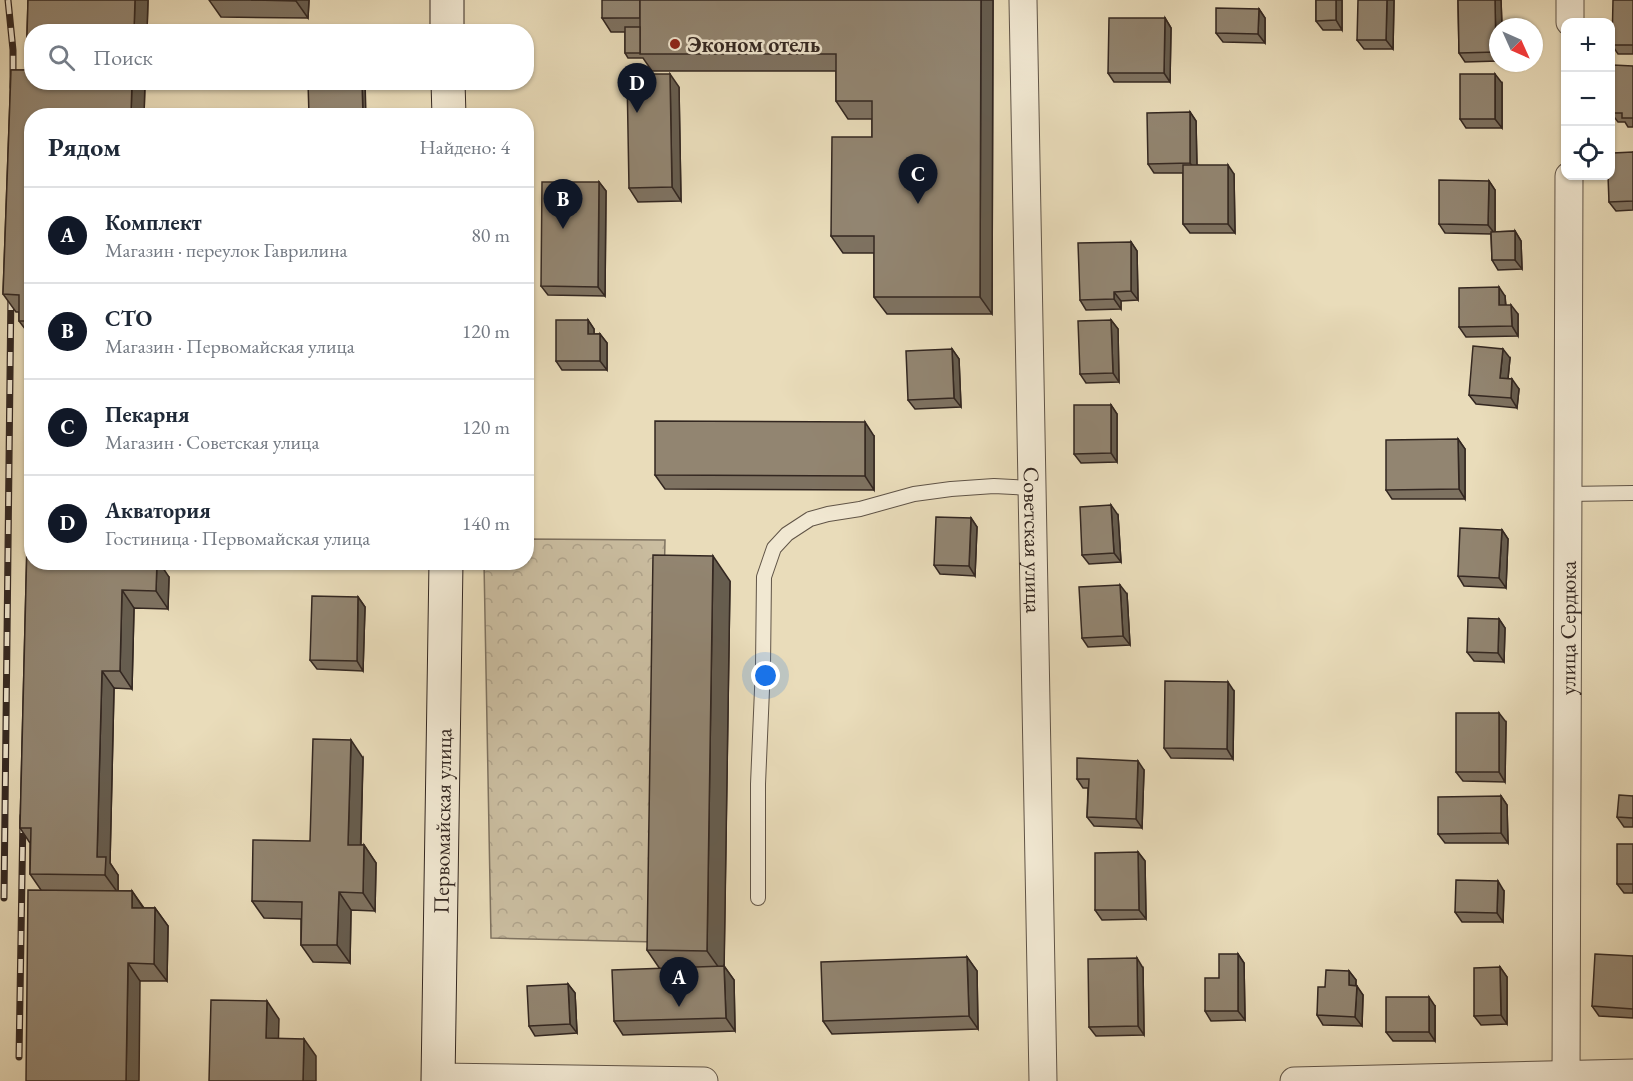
<!DOCTYPE html>
<html lang="ru">
<head>
<meta charset="utf-8">
<style>
  body { margin:0; font-family:"EB Garamond",serif; background:#f2f2f3; color:#1f2937 }
  .controls { position:absolute; right:18px; top:18px; display:grid; overflow:hidden; border-radius:12px; box-shadow:0 2px 4px #0004 }
  .controls button { width:54px; height:54px; display:grid; place-items:center; padding:0; border:0; border-bottom:2px solid #e0e1e3; background:#fff; color:#1f2937; font:30px sans-serif }
  .compass { position:absolute; left:1489px; top:18px; width:54px; height:54px; border-radius:50%; background:#fff; box-shadow:0 2px 4px #0004; rotate:135deg }
  .you { position:absolute; left:766px; top:676px; width:21px; height:21px; margin:-15px; border:4px solid #fff; border-radius:50%; background:#1a73e8; box-shadow:0 0 0 9px #1a73e833 }
  .badge { display:grid; place-items:center; width:39px; height:39px; border-radius:50%; background:#111827; color:#fff; font-size:20px; font-weight:700 }
  .pin { position:absolute; translate:-50% -50px; filter:drop-shadow(0 2px 3px #0008) }
  .pin::after { content:''; position:absolute; top:32px; width:21px; height:18px; background:inherit; clip-path:polygon(0 0,100% 0,50% 100%) }
  .list { margin:0; padding:0; list-style:none }
  h2 { display:flex; justify-content:space-between; align-items:center; height:78px; margin:0; padding:0 24px; font-size:26px }
  h2 small { font-size:20px; font-weight:400; color:#747a83 }
  .list li { display:grid; grid-template-columns:39px 1fr auto; gap:18px; align-items:center; box-sizing:border-box; height:96px; padding:0 24px; border-top:2px solid #e0e1e3 }
  .list b { display:block; font-size:22px; white-space:nowrap }
  .list p { margin:0; font-size:20px; white-space:nowrap; color:#747a83 }
  .list em { font-size:20px; font-style:normal; color:#747a83 }
  .icon { flex:none; width:33px; height:33px; fill:none; stroke:currentColor; stroke-width:2; stroke-linecap:round; stroke-linejoin:round }
  .map { position:relative; flex:none; width:1633px; height:1081px; overflow:hidden }
  .search { position:absolute; background:#fff; box-shadow:0 2px 4px #0004; left:24px; top:24px; width:510px; height:66px; display:flex; align-items:center; gap:15px; box-sizing:border-box; padding:0 21px; border-radius:24px; color:#747a83; font-size:22px }
  .panel { position:absolute; background:#fff; box-shadow:0 2px 4px #0004; left:24px; top:108px; width:510px; height:462px; border-radius:24px }
  .map>svg:first-child { display:block }
</style>
</head>
<body>
<div class="map">
<svg width="1633" height="1081" viewBox="0 0 1633 1081">
  <defs>
    <pattern id="forest-crowns" width="20" height="18" patternUnits="userSpaceOnUse" patternTransform="scale(1.5)"><rect width="20" height="18" fill="#cabda0"/><path d="M2 6a3 3 0 1 1 6 0M12 15a3 3 0 1 1 6 0" fill="none" stroke="#aea28a"/></pattern>
  </defs>
  <rect width="100%" height="100%" fill="#e9dcba"/>
  <filter id="stains"><feTurbulence type="fractalNoise" baseFrequency=".00333" numOctaves="4"/><feColorMatrix values="0 0 0 0 .2 0 0 0 0 .09 0 0 0 0 .02 0 0 0 .5 -.17"/></filter>
  <radialGradient id="worn" r=".72"><stop offset=".6" stop-color="#630" stop-opacity="0"/><stop offset="1" stop-color="#630" stop-opacity=".3"/></radialGradient>
  <path fill="url(#forest-crowns)" stroke="#7e7260" stroke-width="1.5" d="M527,539l138,1 -9,402 -165,-4 -7,-375 42,-1z"/>
  <g fill="none" stroke-linecap="round" stroke-linejoin="round">
    <g stroke="#605447" stroke-width="16">
      <g id="service">
        <path d="M1567,494l66,-1"/>
        <path d="M758,898v-114l5,-118 1,-89 10,-29 13,-14 23,-15 18,-5 32,-5 54,-15 37,-5 43,-3 38,2"/>
      </g>
    </g>
    <g stroke="#605447" stroke-width="29">
      <g id="minor">
        <path id="s1" d="M1023,0l20,1081"/>
        <path d="M1570,22v-22"/>
        <path d="M438,1077l266,4"/>
        <path d="M1294,1081l339,-8"/>
        <path id="s2" d="M1566,1081l3,-905"/>
      </g>
    </g>
    <g stroke="#332721" stroke-width="35">
      <g id="secondary">
        <path d="M447,0v32"/>
        <path d="M448,82l1,34"/>
        <path id="s3" d="M438,1081l8,-519"/>
      </g>
    </g>
    <use href="#service" stroke="#f1e8d2" stroke-width="14"/>
    <use href="#minor" stroke="#f1e8d2" stroke-width="27"/>
    <use href="#secondary" stroke="#f1e8d2" stroke-width="33"/>
    <g stroke="#332721" stroke-width="7">
      <g id="rail">
        <path d="M8,0l5,50v37"/>
        <path d="M28,519l4,-204"/>
        <path d="M4,898l7,-610"/>
        <path d="M19,1057l4,-241"/>
      </g>
    </g>
    <use href="#rail" stroke="#f1e8d2" stroke-width="4.5" stroke-dasharray="14" stroke-linecap="butt"/>
  </g>
  <g fill="#7e7261" stroke="#332721" stroke-width="1.5">
    <path d="M28,0h120l-1,32h-115v50h113l-1,34h-112v222l-13,-17v-9h-3l-13,-18 8,-224h15z"/>
    <path d="M209,0h100l-1,18 -87,-1z"/>
    <path d="M993,0l-1,314h-105l-13,-17v-44h-31l-12,-17 41,-99v-18h-24l-12,-18v-30h-184l-9,-13h-15l-3,-5v-21h-14l-9,-14z"/>
    <path d="M1316,0h26v30h-19l-7,-9z"/>
    <path d="M1394,0l-1,49h-29l-7,-9z"/>
    <path d="M1458,0h43l1,27h-4v34l-33,1 -6,-9z"/>
    <path d="M1633,0v54h-15l-6,-9z"/>
    <path d="M1259,9l6,9v25l-42,-1 -7,-9z"/>
    <path d="M1165,18l6,10 -1,54h-56l-6,-9z"/>
    <path d="M1633,66v61h-5l-3,-5h-7l-7,-9z"/>
    <path d="M1502,83v45h-36l-6,-9z"/>
    <path d="M679,87l2,114 -43,1 -9,-14z"/>
    <path d="M1190,112l6,9 1,44 37,9 1,59h-45l-7,-9v-51h-29l-6,-9z"/>
    <path d="M1633,152v58l-17,1 -7,-9 5,-32z"/>
    <path d="M1489,181l6,9v42l20,-1 6,10 1,28 -24,1 -6,-10 -1,-26 -46,-1 -6,-9z"/>
    <path d="M599,182l7,9 -1,105 -57,-1 -7,-9z"/>
    <path d="M1131,242l6,9 1,49 -17,1v8l-35,1 -6,-10z"/>
    <path d="M1505,296l1,9 12,9v22l-52,1 -7,-10z"/>
    <path d="M588,320l6,9v5h6l7,9v27h-45l-6,-9z"/>
    <path d="M1111,320l7,9 1,53 -33,1 -6,-9z"/>
    <path d="M952,349l7,10 2,48 -46,2 -7,-9z"/>
    <path d="M1510,358l-2,21 11,10 -2,19 -41,-4 -7,-9z"/>
    <path d="M1111,405l6,9v48l-36,1 -7,-9z"/>
    <path d="M874,436v54l-209,-1 -10,-14z"/>
    <path d="M1458,439l7,10v50h-73l-6,-9z"/>
    <path d="M28,503l141,74 -1,32 -34,-1 -2,81 -18,-1 -4,175 8,12v16h14l12,17h11l13,18 -1,55h-27l-99,-91 -11,-16v-31l-10,-15z"/>
    <path d="M1118,515l3,47 -32,2 -7,-9z"/>
    <path d="M971,518l6,9 -2,49 -35,-2 -6,-9z"/>
    <path d="M1502,530l6,9 -2,49 -42,-2 -6,-10z"/>
    <path d="M730,581l-6,385 10,14 1,51 -112,4 -9,-14 46,-52 -13,-19z"/>
    <path d="M1127,594l3,51 -42,2 -6,-9z"/>
    <path d="M358,597l7,10 -2,64 -46,-2 -7,-9z"/>
    <path d="M1499,619l6,9 -1,34 -30,-1 -7,-9z"/>
    <path d="M1234,691l-1,68 -62,-1 -7,-10z"/>
    <path d="M1506,722l-1,60 -42,-1 -7,-9z"/>
    <path d="M363,758l-2,87h3l12,18 -1,48 -24,-1 -1,53 -37,-1 -12,-17v-26l-37,-1 -12,-17 58,-60z"/>
    <path d="M1144,770l-2,58 -48,-2 -7,-9 1,-29h-5l-6,-9z"/>
    <path d="M1501,796l6,9 1,38h-63l-7,-9z"/>
    <path d="M1633,796v31h-9l-7,-10z"/>
    <path d="M1633,844v49h-9l-7,-9z"/>
    <path d="M1138,852l7,9 1,58 -44,1 -7,-10z"/>
    <path d="M1504,891l-1,31h-41l-7,-10z"/>
    <path d="M1238,954l6,9 1,57 -34,1 -6,-10 14,-33z"/>
    <path d="M1633,956v62l-34,-2 -7,-10z"/>
    <path d="M967,957l10,14 1,58 -146,5 -9,-13z"/>
    <path d="M1500,967l7,10v47l-26,1 -7,-9z"/>
    <path d="M1143,968l1,67 -48,1 -7,-9z"/>
    <path d="M1349,971l7,9v6l7,9 -1,31 -39,-1 -6,-10 8,-28z"/>
    <path d="M568,984l7,9 2,40 -42,3 -6,-10z"/>
    <path d="M1435,1006v35h-42l-7,-9z"/>
  </g>
  <g fill="#665d4f" stroke="#332721" stroke-width="1.5">
    <path d="M135,0h13l-1,32h-13z"/>
    <path d="M296,0h13l-1,18 -12,-17z"/>
    <path d="M981,0h12l-1,314 -12,-17z"/>
    <path d="M1336,0h6v30l-6,-10z"/>
    <path d="M1387,0h7l-1,49 -7,-9z"/>
    <path d="M1495,0h6l1,27h-4v28l-2,-3z"/>
    <path d="M1259,9l6,9v25l-7,-9z"/>
    <path d="M1165,18l6,10 -1,54 -6,-9z"/>
    <path d="M670,74l9,13 2,114 -9,-14z"/>
    <path d="M1495,74l7,9v45l-7,-9z"/>
    <path d="M132,82h13l-1,34h-13z"/>
    <path d="M362,82h3l1,34h-3z"/>
    <path d="M1190,112l6,9 1,51 -7,-9z"/>
    <path d="M1228,165l6,9 1,59 -7,-9z"/>
    <path d="M1489,181l6,9v44l-7,-9z"/>
    <path d="M599,182l7,9 -1,105 -7,-9z"/>
    <path d="M1515,231l6,10 1,28 -7,-9z"/>
    <path d="M1131,242l6,9 1,49 -7,-9z"/>
    <path d="M1499,287l6,9 1,19 -7,-10z"/>
    <path d="M1114,292l7,9v8l-7,-10z"/>
    <path d="M1511,305l7,9v22l-6,-10z"/>
    <path d="M588,320l6,9v14l-6,-9z"/>
    <path d="M1111,320l7,9 1,53 -6,-9z"/>
    <path d="M600,334l7,9v27l-7,-9z"/>
    <path d="M952,349l7,10 2,48 -7,-9z"/>
    <path d="M1503,349l7,9 -3,30 -7,-10z"/>
    <path d="M1512,379l7,10 -2,19 -6,-10z"/>
    <path d="M1111,405l6,9v48l-6,-9z"/>
    <path d="M865,422l9,14v54l-9,-14z"/>
    <path d="M1458,439l7,10v50l-6,-10z"/>
    <path d="M1111,505l7,10 3,47 -7,-9z"/>
    <path d="M971,518l6,9 -2,49 -6,-10z"/>
    <path d="M1502,530l6,9 -2,49 -7,-10z"/>
    <path d="M713,556l17,25 -6,394 -17,-24z"/>
    <path d="M157,562h2l10,15 -1,32 -12,-18z"/>
    <path d="M1120,585l7,9 3,51 -7,-9z"/>
    <path d="M122,590l12,18 -2,81 -12,-18z"/>
    <path d="M358,597l7,10 -2,64 -6,-10z"/>
    <path d="M1499,619l6,9 -1,34 -6,-9z"/>
    <path d="M102,671l12,17 -4,175 8,12v18l-13,-18 -8,-18z"/>
    <path d="M1228,682l6,9 -1,68 -6,-10z"/>
    <path d="M1499,713l7,9 -1,60 -6,-10z"/>
    <path d="M351,740l12,18 -3,105 -12,-18z"/>
    <path d="M1138,761l6,9 -2,58 -6,-9z"/>
    <path d="M1501,796l6,9 1,38 -7,-10z"/>
    <path d="M364,845l12,18 -1,48 -12,-18z"/>
    <path d="M1138,852l7,9 1,58 -7,-9z"/>
    <path d="M1498,881l6,10 -1,31 -6,-9z"/>
    <path d="M132,891l12,18 -12,-1z"/>
    <path d="M339,892l12,18 -1,53 -13,-18z"/>
    <path d="M155,908l13,18 -1,55 -13,-17z"/>
    <path d="M1238,954l6,9 1,57 -7,-9z"/>
    <path d="M967,957l10,14 1,58 -9,-13z"/>
    <path d="M1137,958l6,10 1,67 -6,-9z"/>
    <path d="M128,963l12,18 -1,100h-13z"/>
    <path d="M724,966l10,14 1,51 -9,-13z"/>
    <path d="M1500,967l7,10v47l-6,-9z"/>
    <path d="M1349,971l7,9 -1,14 -6,-9z"/>
    <path d="M568,984l7,9 2,40 -7,-9z"/>
    <path d="M1357,986l6,9 -1,31 -7,-9z"/>
    <path d="M1429,997l6,9v35l-6,-9z"/>
    <path d="M267,1001l12,18 -1,36 -12,-17z"/>
    <path d="M304,1039l12,17v25h-13z"/>
  </g>
  <g fill="#928571" stroke="#332721" stroke-width="1.5">
    <path d="M28,0h107l-1,32h-102v50h100l-1,34h-99v205h-13v-26l-16,-1 8,-224h15z"/>
    <path d="M251,0h45v1z"/>
    <rect x="602" y="0" width="38" height="18"/>
    <path d="M640,0h341l-1,297h-106v-61h-43l1,-99h40v-36h-36v-47h-196z"/>
    <path d="M1316,0h20v20l-20,1z"/>
    <path d="M1358,0h29l-1,40h-29z"/>
    <path d="M1458,0h37l1,52 -37,1z"/>
    <path d="M1613,0h20v45h-21z"/>
    <path d="M1216,8l43,1 -1,25 -42,-1z"/>
    <path d="M1109,18h56l-1,55h-56z"/>
    <rect x="625" y="27" width="15" height="26"/>
    <path d="M1613,65l20,1v52h-11v-5h-11z"/>
    <path d="M627,74h43l2,113 -43,1z"/>
    <rect x="1460" y="74" width="35" height="45"/>
    <path d="M308,82h54l1,34h-54z"/>
    <path d="M1190,112v51l-42,1 -1,-51z"/>
    <path d="M1633,152v49l-24,1 -1,-26h3v-5l3,-1 -1,-17z"/>
    <rect x="1183" y="165" width="45" height="59"/>
    <path d="M1439,180l50,1 -1,44 -49,-1z"/>
    <path d="M542,182h57l-1,105 -57,-1z"/>
    <path d="M1515,231v29h-23l-1,-28z"/>
    <path d="M1131,242v49l-17,1v7l-34,1 -2,-57z"/>
    <path d="M1499,287v18h12l1,21 -53,1v-39z"/>
    <path d="M556,320h32v14h12v27h-44z"/>
    <path d="M1111,320l2,53 -33,1 -2,-53z"/>
    <path d="M1473,346l30,3 -3,29 12,1 -1,19 -42,-3z"/>
    <path d="M952,349l2,49 -46,2 -2,-49z"/>
    <path d="M1074,405h37v48l-37,1z"/>
    <path d="M655,421l210,1v54l-210,-1z"/>
    <path d="M1458,439l1,50 -73,1v-50z"/>
    <path d="M28,503h4v59h125l-1,29 -34,-1 -2,81h-18l-5,186h9l-1,18 -75,-1 1,-46h-11z"/>
    <path d="M1111,505l3,48 -32,2 -2,-48z"/>
    <path d="M936,517l35,1 -2,48 -35,-1z"/>
    <path d="M1460,528l42,2 -3,48 -41,-2z"/>
    <path d="M653,555l60,1 -6,395 -60,-1z"/>
    <path d="M1120,585l3,51 -41,2 -3,-51z"/>
    <path d="M312,596l46,1 -1,64 -47,-1z"/>
    <path d="M1468,618l31,1 -1,34 -31,-1z"/>
    <path d="M1165,681l63,1 -1,67 -63,-1z"/>
    <rect x="1456" y="713" width="43" height="59"/>
    <path d="M313,739l38,1 -3,105h16l-1,48 -24,-1 -2,53h-36l1,-43 -50,-1 1,-61 57,1z"/>
    <path d="M1077,758l61,3 -2,58 -49,-2 2,-38h-12z"/>
    <path d="M1619,795l14,1v22l-16,-1z"/>
    <path d="M1501,796v37l-63,1v-37z"/>
    <rect x="1617" y="844" width="16" height="40"/>
    <path d="M1138,852l1,58h-44v-57z"/>
    <path d="M1456,880l42,1 -1,32 -42,-1z"/>
    <path d="M28,890l104,1v17h23l-1,56 -26,-1 -2,118h-100z"/>
    <path d="M1219,954h19v57h-33v-33h14z"/>
    <path d="M1595,954l38,2v53l-41,-3z"/>
    <path d="M967,957l2,59 -146,5 -2,-59z"/>
    <path d="M1137,958l1,68 -49,1 -1,-68z"/>
    <path d="M724,966l2,52 -112,3 -2,-51z"/>
    <path d="M1500,967l1,48 -27,1v-48z"/>
    <path d="M1326,970l23,1v14l8,1 -2,31 -38,-2 1,-28h7z"/>
    <path d="M568,984l2,40 -41,2 -2,-40z"/>
    <rect x="1386" y="997" width="43" height="35"/>
    <path d="M211,1000l56,1 -1,37 38,1 -1,42h-94z"/>
  </g>
  <circle fill="#8f2418" stroke="#f1e8d2" stroke-width="2" cx="675" cy="44" r="6"/>
  <g text-anchor="middle" stroke-width="5" stroke-linejoin="round" paint-order="stroke">
    <g font-size="22" font-weight="bold" fill="#332721" stroke="#f1e8d2" text-anchor="start">
      <text x="687" y="52">Эконом отель</text>
    </g>
    <g font-size="22" fill="#332721" stroke="#f1e8d2">
      <text dy="8" stroke="none"><textPath href="#s1" startOffset="540">Советская улица</textPath></text>
      <text dy="8" stroke="none"><textPath href="#s2" startOffset="453">улица Сердюка</textPath></text>
      <text dy="8" stroke="none"><textPath href="#s3" startOffset="260">Первомайская улица</textPath></text>
    </g>
  </g>
  <rect width="100%" height="100%" filter="url(#stains)"/>
  <rect width="100%" height="100%" fill="url(#worn)"/>
</svg>
<div class="controls">
<button>+</button>
<button>−</button>
<button><svg class="icon" aria-label="locate" viewBox="0 0 24 24"><circle cx="12" cy="12" r="6"/><path d="M12 2v4M12 18v4M2 12h4M18 12h4"/></svg></button>
</div>
<svg class="compass" viewBox="-18 -18 36 36"><path d="M0-13l5 13h-10z" fill="#e53935"/><path d="M0 13l5-13h-10z" fill="#747a83"/></svg>
<div class="you"></div>
<div class="pin badge" style="left:679px;top:1007px">A</div>
<div class="pin badge" style="left:563px;top:229px">B</div>
<div class="pin badge" style="left:918px;top:204px">C</div>
<div class="pin badge" style="left:637px;top:113px">D</div>
<div class="search"><svg class="icon" aria-label="search" viewBox="0 0 24 24"><circle cx="10" cy="10" r="6"/><path d="M15 15l6 6"/></svg>Поиск</div>
<section class="panel">
<h2>Рядом<small>Найдено: 4</small></h2>
<ul class="list">
<li><span class="badge">A</span><div><b>Комплект</b><p>Магазин · переулок Гаврилина</p></div><em>80 m</em></li>
<li><span class="badge">B</span><div><b>СТО</b><p>Магазин · Первомайская улица</p></div><em>120 m</em></li>
<li><span class="badge">C</span><div><b>Пекарня</b><p>Магазин · Советская улица</p></div><em>120 m</em></li>
<li><span class="badge">D</span><div><b>Акватория</b><p>Гостиница · Первомайская улица</p></div><em>140 m</em></li>
</ul>
</section>
</div>
</body>
</html>
